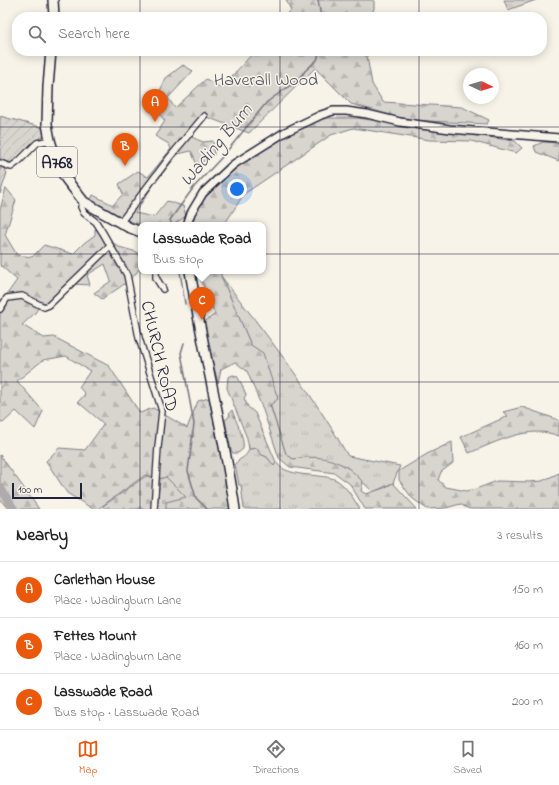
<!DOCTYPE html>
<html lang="en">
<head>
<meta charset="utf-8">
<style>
  body { margin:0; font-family:"Indie Flower",sans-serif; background:#f6f6f6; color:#222 }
  .compass { position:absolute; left:463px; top:68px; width:36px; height:36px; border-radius:50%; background:#fff; box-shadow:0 2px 10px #0003; rotate:94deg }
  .scale { position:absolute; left:12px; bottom:10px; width:70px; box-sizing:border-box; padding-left:4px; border:2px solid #22223b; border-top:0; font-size:11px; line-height:14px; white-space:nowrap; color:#22223b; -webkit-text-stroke:3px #f7f3e8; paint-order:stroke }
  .you { position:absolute; left:237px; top:189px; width:14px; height:14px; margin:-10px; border:3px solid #fff; border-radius:50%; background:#1a73e8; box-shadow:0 0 0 6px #1a73e833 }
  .badge { display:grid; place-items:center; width:26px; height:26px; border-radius:50%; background:#ea580c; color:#fff; font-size:13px; font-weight:700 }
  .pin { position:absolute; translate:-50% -33px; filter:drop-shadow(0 1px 2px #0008) }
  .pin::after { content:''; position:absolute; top:21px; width:14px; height:12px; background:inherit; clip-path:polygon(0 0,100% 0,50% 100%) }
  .popup { position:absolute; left:138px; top:222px; width:128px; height:52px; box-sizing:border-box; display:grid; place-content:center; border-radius:8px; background:#fff; filter:drop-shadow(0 1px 3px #0005); font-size:13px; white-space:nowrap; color:#767676 }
  .popup b { font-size:15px; color:#222 }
  .popup::after { content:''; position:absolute; left:50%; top:100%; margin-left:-8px; border:8px solid transparent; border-top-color:#fff }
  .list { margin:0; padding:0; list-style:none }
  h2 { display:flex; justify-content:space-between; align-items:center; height:52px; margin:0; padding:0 16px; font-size:17px }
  h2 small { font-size:13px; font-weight:400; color:#767676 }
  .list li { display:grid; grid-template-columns:26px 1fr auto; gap:12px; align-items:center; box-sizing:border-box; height:56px; padding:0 16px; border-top:1px solid #e0e0e0 }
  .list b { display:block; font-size:15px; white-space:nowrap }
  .list p { margin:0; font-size:13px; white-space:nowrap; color:#767676 }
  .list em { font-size:13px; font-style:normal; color:#767676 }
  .icon { flex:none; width:22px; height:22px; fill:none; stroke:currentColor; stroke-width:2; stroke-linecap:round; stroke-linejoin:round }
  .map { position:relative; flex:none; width:559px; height:509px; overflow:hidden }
  .search { position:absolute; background:#fff; box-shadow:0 2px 10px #0003; left:12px; right:12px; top:12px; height:44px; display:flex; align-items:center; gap:10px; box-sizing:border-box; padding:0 14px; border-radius:16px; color:#767676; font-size:15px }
  .sheet { height:220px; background:#fff }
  nav { display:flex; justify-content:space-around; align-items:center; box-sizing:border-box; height:56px; border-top:1px solid #e0e0e0; background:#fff; font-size:11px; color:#767676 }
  nav a { display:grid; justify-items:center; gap:2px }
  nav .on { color:#ea580c }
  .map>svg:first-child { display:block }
</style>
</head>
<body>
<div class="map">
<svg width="559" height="509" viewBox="0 0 559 509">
  <defs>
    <pattern id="grass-tufts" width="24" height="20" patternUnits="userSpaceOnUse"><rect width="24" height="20" fill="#d8d5cf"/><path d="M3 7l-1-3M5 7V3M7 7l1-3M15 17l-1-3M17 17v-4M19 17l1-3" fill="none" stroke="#b9b7b3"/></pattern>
    <pattern id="forest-firs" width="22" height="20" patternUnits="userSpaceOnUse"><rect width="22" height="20" fill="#d8d5cf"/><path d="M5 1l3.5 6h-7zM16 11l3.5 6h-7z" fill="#b9b7b3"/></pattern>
    <pattern id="cemetery-stones" width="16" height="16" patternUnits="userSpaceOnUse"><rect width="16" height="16" fill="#d8d5cf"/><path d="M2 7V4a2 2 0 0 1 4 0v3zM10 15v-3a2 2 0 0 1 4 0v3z" fill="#b9b7b3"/></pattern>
    <pattern id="garden-furrows" width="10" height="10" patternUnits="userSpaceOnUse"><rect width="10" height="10" fill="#d8d5cf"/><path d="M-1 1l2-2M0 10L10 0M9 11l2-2" fill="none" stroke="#b9b7b3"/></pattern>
  </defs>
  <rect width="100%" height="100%" fill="#f7f3e8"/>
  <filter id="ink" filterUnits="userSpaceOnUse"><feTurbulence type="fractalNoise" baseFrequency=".025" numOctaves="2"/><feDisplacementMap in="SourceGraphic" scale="8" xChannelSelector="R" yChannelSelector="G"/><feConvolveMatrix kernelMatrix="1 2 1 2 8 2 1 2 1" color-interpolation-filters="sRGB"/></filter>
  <g filter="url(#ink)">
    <g fill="url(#grass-tufts)" stroke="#7d7c85">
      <path d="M504,0h32l-28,10z"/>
      <path d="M221,276c45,58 91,116 127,180l52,10 -7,17 -20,9 -26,-25 -39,-10 -15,2 -7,-5 -35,-109z"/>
      <path d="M232,410c4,12 13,27 11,39l-5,4h-5l-2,-3 -6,-30 4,-3 1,-5z"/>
      <path d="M257,448l3,6 7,3 7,8 2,-3c10,16 42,11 58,17 11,4 20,21 26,30h-116l-3,-24h-2l-4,-21c5,-7 11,-5 14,-15z"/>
    </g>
    <g fill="url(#forest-firs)" stroke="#7d7c85">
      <path d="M286,0h88v8l-3,9h-86l6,-7z"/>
      <path d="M255,51h111l6,33 11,18 79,5 27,13 -2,4 -78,-4 -58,-16 -36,-36 -66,65 -45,-17 -15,20 14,6 10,-1 1,14 -17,10 -6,-14 -13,3 -24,30 -19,29 19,4 13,-16 16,5 3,10 -13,9h-32l-12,-4 -38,-21 2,-5 20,10 10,-11 -4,-10 19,-13 10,6 23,-28 -2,-5 -14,-8 10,-15 -10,-13 4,-15 7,-15 17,-13 10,6 -25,27 7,10 31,-29 15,9z"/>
      <path d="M324,118h33l158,23 7,7 -6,5 -45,-12 -41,-1 -77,-12 -22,7 -87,59 -20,31h-33l1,-7 13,-20 25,-27 70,-43z"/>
      <path d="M543,142l16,1v18l-23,-9 -2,-6z"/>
      <path d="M6,188l10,12 -11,35 12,20 15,2 12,-12 29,9 11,-11 11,-8v-6l24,18 18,5c1,3 4,6 4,9 2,14 -29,31 -39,38l-8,-6 17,-12 -6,-17 -18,11 3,10 -17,-1 -23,21 -8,-3 -7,11 -13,12 22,13 10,-1 55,29 31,47 13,-5 34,20 11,-27 11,-3 22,111h-70l5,-30 -21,-4 -47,34h-5l-26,-16 -21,-32 13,-13 26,2 19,-26 -26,-22 7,-8 -6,-7 11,-16 -24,-15 -23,4 -26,21 26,30 -8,18 -19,-18 -13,12 -3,-2v-117l17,-24 -17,-15v-55z"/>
      <path d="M197,271h24v5l30,69 12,8 15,46 -8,6 16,49 7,5c20,-3 35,-3 53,8 6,3 12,10 17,15l-2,9 5,3 18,-6 9,-5 24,26h-52l-15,-25 -15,-11 -45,-6 -11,-9 -16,-48 -16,-39 -12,-9 -14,7 -3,14 -15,-60 12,-9z"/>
      <path d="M233,375l4,1 5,9 4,10 -2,3 4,9 7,6 21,49 -2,4 -7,-9 -7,-3 -3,-6 -8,1 -2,-11 -20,-50 1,-11z"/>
      <path d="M522,407l37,13v16c-30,-12 -62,6 -90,17l-8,-16 47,-21 -5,-4z"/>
      <path d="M452,442l1,21 -12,9 -3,8 8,7 20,4 10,-2 21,-8 32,1 13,-1 17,-8v36h-88l-4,-1 -7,-4 -14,4 -19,1 -15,-11 -13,-18v-9l28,-17z"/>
      <path d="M0,455l39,54h-31l-8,-10z"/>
    </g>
    <g fill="url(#cemetery-stones)" stroke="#7d7c85">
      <path d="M146,476l9,2 -3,31h-47l-2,-3z"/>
      <path d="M166,477l20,20 -20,5v7h-9l3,-30z"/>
    </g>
    <g fill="url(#garden-furrows)" stroke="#7d7c85">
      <path d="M0,116l44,12v7l-32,28 -12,-4z"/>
      <path d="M0,165l2,1 5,7 -7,21z"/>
    </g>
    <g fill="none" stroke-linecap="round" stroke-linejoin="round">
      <g stroke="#76747f" stroke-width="1.5">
        <path d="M318,0l3,17"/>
        <path d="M172,225l-2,-5 24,-33 29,-31 44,-54 32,-23 6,-8 12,-11 3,-9"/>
        <path d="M180,271l5,33"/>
        <path d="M184,343l-3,10 13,71 -6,47 8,27 11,11"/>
      </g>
      <path stroke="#aeabad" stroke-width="8" d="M0,487l14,22"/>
      <g stroke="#22223b" stroke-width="8">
        <g id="minor">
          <path d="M0,163l11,4 8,-6 18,-18 13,-3"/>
          <path d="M84,202l-3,5 3,6 12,9 7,11 24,42 12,63 23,73 -4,36 -4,62"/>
          <path d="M120,223l50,-66 34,-41"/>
          <path d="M156,271v7l7,11"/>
          <path d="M0,309l7,-11 15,-2 22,11 5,-2 61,-59"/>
        </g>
      </g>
      <g stroke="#22223b" stroke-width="10">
        <path id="tertiary" d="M187,225l4,-12 12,-20 31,-29 51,-32 36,-17 12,-4h13l21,3 33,8 50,7 109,9"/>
      </g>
      <g stroke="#22223b" stroke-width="12">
        <g id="primary">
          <path d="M53,0l1,17"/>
          <path d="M51,51l-3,36 -1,37 3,16 7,24 9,15 18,23 44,25 13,5"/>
          <path d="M190,271c13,80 33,158 45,238"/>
        </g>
      </g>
      <use href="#minor" stroke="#f7f3e8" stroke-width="5.5"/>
      <use href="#tertiary" stroke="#f7f3e8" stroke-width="7"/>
      <use href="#primary" stroke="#f7f3e8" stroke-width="9"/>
    </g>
  </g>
  <path fill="none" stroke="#22223b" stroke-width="1" stroke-opacity="0.55" d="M140,0v17M280,0v17M419,0v17M140,51v458M280,51v458M419,51v458M0,127h559M0,254h559M0,382h559"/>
  <g text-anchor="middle" stroke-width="3" stroke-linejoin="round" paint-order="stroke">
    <rect fill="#f7f3e8" stroke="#62616f" stroke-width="1" x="37" y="147" width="40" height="30" rx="3"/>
    <g font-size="17" font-weight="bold" fill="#22223b">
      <text x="57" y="168">A768</text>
    </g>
    <g font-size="18" fill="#504f60" stroke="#f7f3e8">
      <text x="266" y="85">Haverall Wood</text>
    </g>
    <g font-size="18" fill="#22223b" stroke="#f7f3e8">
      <text transform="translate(160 356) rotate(77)" y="6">CHURCH ROAD</text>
    </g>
    <g font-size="19" font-style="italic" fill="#535263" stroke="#f7f3e8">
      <text transform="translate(215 144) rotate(-50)" y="7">Wading Burn</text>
    </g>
  </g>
</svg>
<svg class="compass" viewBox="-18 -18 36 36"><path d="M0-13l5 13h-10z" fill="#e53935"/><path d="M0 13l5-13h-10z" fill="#767676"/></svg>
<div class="scale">100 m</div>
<div class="you"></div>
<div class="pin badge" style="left:155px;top:122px">A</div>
<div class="pin badge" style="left:125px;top:166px">B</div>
<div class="pin badge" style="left:202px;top:320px">C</div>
<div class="popup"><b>Lasswade Road</b>Bus stop</div>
<div class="search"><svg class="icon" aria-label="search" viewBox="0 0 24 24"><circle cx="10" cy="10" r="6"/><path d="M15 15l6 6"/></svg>Search here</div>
</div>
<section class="sheet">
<h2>Nearby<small>3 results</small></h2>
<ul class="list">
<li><span class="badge">A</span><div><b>Carlethan House</b><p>Place · Wadingburn Lane</p></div><em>150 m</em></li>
<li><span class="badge">B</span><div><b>Fettes Mount</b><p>Place · Wadingburn Lane</p></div><em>160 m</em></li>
<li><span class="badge">C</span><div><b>Lasswade Road</b><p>Bus stop · Lasswade Road</p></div><em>200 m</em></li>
</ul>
</section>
<nav>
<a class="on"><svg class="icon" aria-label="map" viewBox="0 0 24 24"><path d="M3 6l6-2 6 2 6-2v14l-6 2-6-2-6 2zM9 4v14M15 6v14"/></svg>Map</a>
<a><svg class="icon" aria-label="directions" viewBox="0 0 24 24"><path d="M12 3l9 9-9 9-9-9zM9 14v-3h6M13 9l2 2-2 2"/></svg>Directions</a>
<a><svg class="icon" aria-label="saved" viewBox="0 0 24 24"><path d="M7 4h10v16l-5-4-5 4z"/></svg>Saved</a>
</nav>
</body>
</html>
